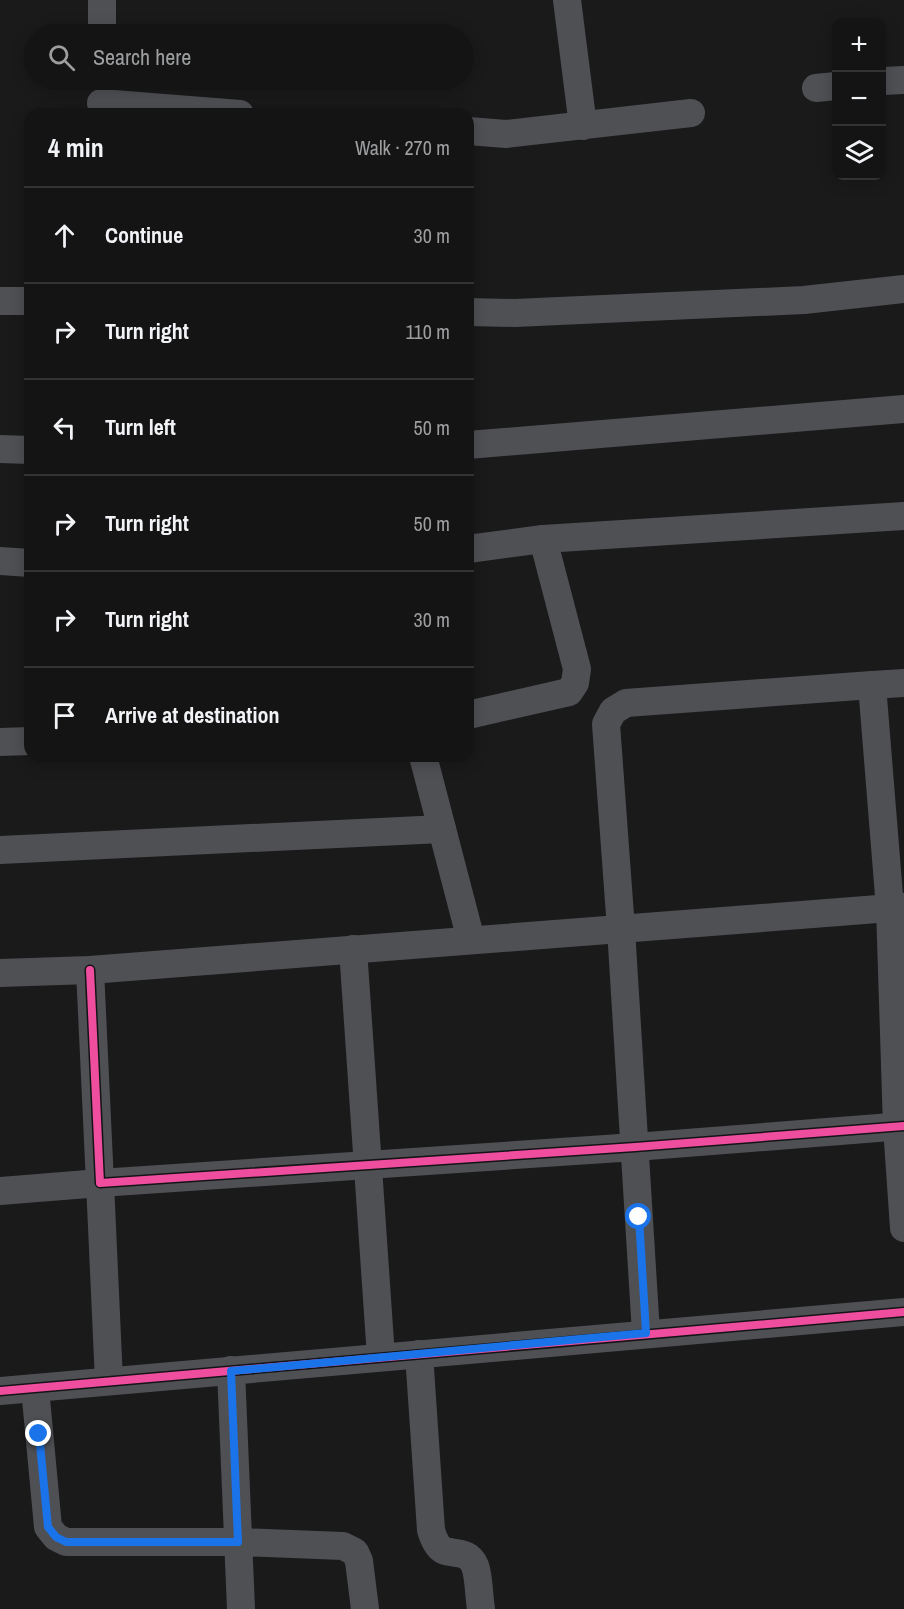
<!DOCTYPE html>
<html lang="en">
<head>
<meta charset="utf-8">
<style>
  body { margin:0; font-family:"Archivo Narrow",sans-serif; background:#1d1d1d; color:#f1f3f6 }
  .controls { position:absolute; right:18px; top:18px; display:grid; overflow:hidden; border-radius:12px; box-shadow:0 3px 15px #0003 }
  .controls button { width:54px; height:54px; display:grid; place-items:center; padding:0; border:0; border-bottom:2px solid #333334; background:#141414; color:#f1f3f6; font:30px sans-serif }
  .stop { position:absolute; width:18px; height:18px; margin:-14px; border:4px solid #1a73e8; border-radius:50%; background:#fff }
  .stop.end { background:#1a73e8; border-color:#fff; box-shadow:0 2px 6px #0008 }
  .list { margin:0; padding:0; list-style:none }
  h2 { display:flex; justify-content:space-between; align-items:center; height:78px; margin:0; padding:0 24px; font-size:26px }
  h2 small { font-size:20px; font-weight:400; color:#9d9ea0 }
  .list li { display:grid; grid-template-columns:39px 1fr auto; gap:18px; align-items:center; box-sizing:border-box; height:96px; padding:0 24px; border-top:2px solid #333334 }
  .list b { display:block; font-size:22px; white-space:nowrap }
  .list em { font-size:20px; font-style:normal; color:#9d9ea0 }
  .icon { flex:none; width:33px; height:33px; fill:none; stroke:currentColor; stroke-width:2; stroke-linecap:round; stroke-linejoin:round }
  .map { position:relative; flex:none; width:904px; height:1609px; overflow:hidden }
  .search { position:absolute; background:#141414; box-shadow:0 3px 15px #0003; left:24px; top:24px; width:450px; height:66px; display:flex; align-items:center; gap:15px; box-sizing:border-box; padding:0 21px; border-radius:33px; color:#9d9ea0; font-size:22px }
  .panel { position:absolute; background:#141414; box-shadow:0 3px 15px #0003; left:24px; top:108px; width:450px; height:654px; border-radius:18px }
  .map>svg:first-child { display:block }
</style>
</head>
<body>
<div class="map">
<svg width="904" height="1609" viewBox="0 0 904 1609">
  <rect width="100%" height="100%" fill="#1a1a1b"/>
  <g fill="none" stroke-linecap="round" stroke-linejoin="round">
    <g stroke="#4f5054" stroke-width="28">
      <path d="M567,0l16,126"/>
      <path d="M102,34v-34"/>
      <path d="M882,81l22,-1"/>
      <path d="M816,88l20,-2"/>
      <path d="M101,103l139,11"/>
      <path d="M468,131l38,3 185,-21"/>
      <path d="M0,301h30"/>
      <path d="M468,312l47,1 289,-13 100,-11"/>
      <path d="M468,445l436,-36"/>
      <path d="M0,449l30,1"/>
      <path d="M468,549l75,-10 361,-23"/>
      <path d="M0,561l30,2"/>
      <path d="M904,683l-32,2 18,223 7,219 7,101"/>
      <path d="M468,715l101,-23 6,-9 2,-14 -34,-130"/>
      <path d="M0,742l30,-1"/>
      <path d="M423,756l48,184"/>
      <path d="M0,850l442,-21"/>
      <path d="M353,949l28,408"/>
      <path d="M90,970l10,213 535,-36 269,-21"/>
      <path d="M0,973l90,-3 814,-63"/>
      <path d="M0,1191l100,-8 9,198"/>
      <path d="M646,1333l-25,-404 -15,-205 7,-13 13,-8 246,-18"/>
      <path d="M419,1354l12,176c2,7 5,16 12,20 11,5 26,0 32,16 4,10 4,32 6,43"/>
      <path d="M231,1370l10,239"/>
      <path d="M35,1388l13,139 8,10 10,5h172l105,4 12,6 4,9 6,48"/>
      <path d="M0,1391l904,-79"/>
    </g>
    <g stroke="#141417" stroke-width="11">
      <g id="cycleway">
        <path d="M90,970l10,213 535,-36 269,-21"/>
        <path d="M0,1391l904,-79"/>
      </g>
    </g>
    <use href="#cycleway" stroke="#ef4d9e" stroke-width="8"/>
  </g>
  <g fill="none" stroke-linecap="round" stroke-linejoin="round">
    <path stroke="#1a73e8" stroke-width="8" d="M39,1434l9,93 8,10 10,5h172l-7,-171 415,-38 -7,-116"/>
  </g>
</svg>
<div class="controls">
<button>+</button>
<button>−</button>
<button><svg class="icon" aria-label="layers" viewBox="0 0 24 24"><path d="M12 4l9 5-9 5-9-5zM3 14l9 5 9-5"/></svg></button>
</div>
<div class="stop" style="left:639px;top:1217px"></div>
<div class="stop end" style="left:39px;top:1434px"></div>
<div class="search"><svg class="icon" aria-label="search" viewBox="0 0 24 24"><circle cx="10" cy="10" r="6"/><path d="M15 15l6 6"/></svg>Search here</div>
<section class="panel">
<h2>4 min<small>Walk · 270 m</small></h2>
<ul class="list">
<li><svg class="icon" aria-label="ahead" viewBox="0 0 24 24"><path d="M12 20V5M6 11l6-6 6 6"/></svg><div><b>Continue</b></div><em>30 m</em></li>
<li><svg class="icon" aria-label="right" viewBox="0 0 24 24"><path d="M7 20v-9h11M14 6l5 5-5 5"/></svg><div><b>Turn right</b></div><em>110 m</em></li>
<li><svg class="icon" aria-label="left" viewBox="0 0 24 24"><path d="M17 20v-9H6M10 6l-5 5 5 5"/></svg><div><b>Turn left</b></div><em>50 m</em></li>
<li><svg class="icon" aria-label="right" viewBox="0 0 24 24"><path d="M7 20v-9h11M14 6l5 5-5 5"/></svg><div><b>Turn right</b></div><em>50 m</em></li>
<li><svg class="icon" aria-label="right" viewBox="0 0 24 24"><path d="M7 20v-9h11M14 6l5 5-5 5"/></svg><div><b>Turn right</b></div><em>30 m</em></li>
<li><svg class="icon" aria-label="arrive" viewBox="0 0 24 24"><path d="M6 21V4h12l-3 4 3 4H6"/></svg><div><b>Arrive at destination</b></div></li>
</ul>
</section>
</div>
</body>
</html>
